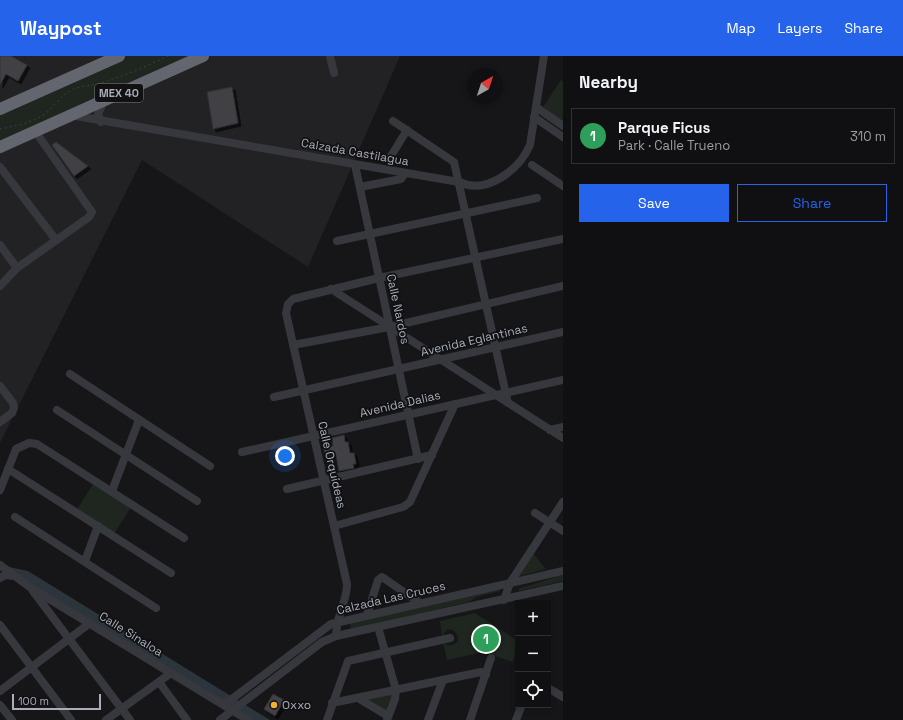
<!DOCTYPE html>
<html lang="en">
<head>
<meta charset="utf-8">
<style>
  body { margin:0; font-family:"Space Grotesk",sans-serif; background:#1e1e20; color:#f1f3f6 }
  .controls { position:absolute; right:12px; bottom:12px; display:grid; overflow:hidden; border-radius:0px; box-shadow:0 2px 6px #0003 }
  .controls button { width:36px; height:36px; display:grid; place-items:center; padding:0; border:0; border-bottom:1px solid #303032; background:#101012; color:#f1f3f6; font:20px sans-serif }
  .compass { position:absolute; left:467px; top:12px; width:36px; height:36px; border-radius:50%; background:#101012; box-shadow:0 2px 6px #0003; rotate:39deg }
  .scale { position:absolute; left:12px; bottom:10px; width:89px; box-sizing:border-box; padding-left:4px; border:2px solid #a8adb8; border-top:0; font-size:11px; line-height:14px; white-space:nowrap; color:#a8adb8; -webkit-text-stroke:3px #111113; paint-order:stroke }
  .you { position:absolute; left:285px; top:400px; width:14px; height:14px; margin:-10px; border:3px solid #fff; border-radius:50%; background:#1a73e8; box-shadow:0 0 0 6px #1a73e833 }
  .badge { display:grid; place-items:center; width:26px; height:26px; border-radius:50%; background:#2563eb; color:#fff; font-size:13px; font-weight:700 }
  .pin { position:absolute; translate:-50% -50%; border:2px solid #fff; box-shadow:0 1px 4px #0006 }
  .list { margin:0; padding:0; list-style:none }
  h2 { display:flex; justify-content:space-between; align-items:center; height:52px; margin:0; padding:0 16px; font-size:17px }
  h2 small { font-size:13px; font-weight:400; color:#9c9d9f }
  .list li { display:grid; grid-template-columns:26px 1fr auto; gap:12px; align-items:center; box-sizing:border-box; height:56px; margin:0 8px 8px; padding:0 8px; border:1px solid #303032; border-radius:0px }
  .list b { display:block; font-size:15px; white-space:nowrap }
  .list p { margin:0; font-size:13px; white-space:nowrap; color:#9c9d9f }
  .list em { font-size:13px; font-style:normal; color:#9c9d9f }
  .actions { display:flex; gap:8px; padding:12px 16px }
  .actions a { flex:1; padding:9px 0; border:1px solid #2563eb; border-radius:0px; text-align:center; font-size:14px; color:#2563eb }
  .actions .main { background:#2563eb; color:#fff }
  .icon { flex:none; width:22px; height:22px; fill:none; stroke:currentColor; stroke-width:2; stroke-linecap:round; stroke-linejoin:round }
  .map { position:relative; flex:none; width:563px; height:664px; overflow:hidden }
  header { display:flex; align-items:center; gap:24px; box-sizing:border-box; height:56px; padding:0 20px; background:#2563eb; color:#fff }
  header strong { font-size:19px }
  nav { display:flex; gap:22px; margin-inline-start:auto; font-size:14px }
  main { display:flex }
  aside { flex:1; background:#101012 }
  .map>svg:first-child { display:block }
</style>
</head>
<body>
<header>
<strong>Waypost</strong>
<nav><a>Map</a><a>Layers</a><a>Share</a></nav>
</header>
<main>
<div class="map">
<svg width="563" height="664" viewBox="0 0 563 664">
  <defs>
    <filter id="shadow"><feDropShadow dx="3" dy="3" stdDeviation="0" flood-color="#0009"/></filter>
  </defs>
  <rect width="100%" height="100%" fill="#161618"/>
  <path fill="#222225" d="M0,0h400l-92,211 -166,-107 -142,283z"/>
  <g fill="#1e261f">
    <path d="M122,0h78l-200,90v-36z"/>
    <path d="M561,24l2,2v42l-20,-17z"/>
    <path d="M95,425l38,23 -19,30 -38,-23z"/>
    <path d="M533,497l13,16 -26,7z"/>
    <path d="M563,519v6l-44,10v-3c15,-3 29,-9 44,-13z"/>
    <path d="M499,533l1,2 -24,6 -7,5 -118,27 -1,-6z"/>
    <path d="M475,557l43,28 -5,21 -30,-10 -36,8 -4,-17c7,4 10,3 15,-2 0,-7 -2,-11 -10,-12l-6,7 -2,-15z"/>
    <path d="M395,635l-7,24 -28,-17z"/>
  </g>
  <path fill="#2c353c" d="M4,510l24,5 242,149h-18l-229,-141 -5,-6 -14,-4 -4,2v-3z"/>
  <g fill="#404145" stroke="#303034" filter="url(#shadow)">
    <path d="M0,0h11l16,9 -9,16 -12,-7 -6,11z"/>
    <path d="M232,31l6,36 -25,6 -6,-37z"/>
    <path d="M56,86l32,24 -14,10 -22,-31z"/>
    <path d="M344,379l1,7h3l2,11h4l2,11h-3l1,4 -15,3 -3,-16h-11l-1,-7 9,-2 -1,-8z"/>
    <path d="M273,638l11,6 -9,16 -11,-7z"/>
  </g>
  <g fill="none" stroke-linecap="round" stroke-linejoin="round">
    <path stroke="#3d3f44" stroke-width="1" stroke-dasharray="2 3" stroke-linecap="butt" d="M0,73c15,-3 33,-6 46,-16 10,-8 15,-18 27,-24 8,-3 16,-3 24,-5 24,-7 49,-17 71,-28"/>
    <g stroke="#37383d" stroke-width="8">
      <path d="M330,0l4,17"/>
      <path d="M536,51l27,19"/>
      <path d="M70,59l389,67c28,13 60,-12 71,-37l14,-89"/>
      <path d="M534,61l29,20"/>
      <path d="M393,65l61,41 54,241"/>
      <path d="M101,66l-3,-8 6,-13"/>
      <path d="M391,100l16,-26"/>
      <path d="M355,109l63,294"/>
      <path d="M532,109l31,21"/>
      <path d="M0,111l56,73"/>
      <path d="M360,131l41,-8 4,-6"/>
      <path d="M337,185l200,-43"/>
      <path d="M0,189l17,23"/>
      <path d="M0,230l17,-18 72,-51 3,-5 -57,-81"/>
      <path d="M331,233l232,149"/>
      <path d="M293,289l96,-18 174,-41"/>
      <path d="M70,318l140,92"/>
      <path d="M0,330l13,17 1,5 -2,5 -12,9"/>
      <path d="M274,341l289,-65"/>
      <path d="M57,354l140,91"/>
      <path d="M550,374l13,-3"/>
      <path d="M242,396l321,-72"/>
      <path d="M8,413l163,104"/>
      <path d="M287,433l145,-34"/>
      <path d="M0,434l16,-41 13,-6 8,1 147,94"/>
      <path d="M112,435l27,-71"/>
      <path d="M535,457l28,18"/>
      <path d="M15,461l141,91"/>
      <path d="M334,470l69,-19 7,-5 45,-98"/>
      <path d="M85,505l13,-35"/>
      <path d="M0,509l31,23 217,132"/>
      <path d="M0,522l5,-3 9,1"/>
      <path d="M33,535l97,129"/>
      <path d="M504,544l6,-17 53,-81"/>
      <path d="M367,559l11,-35 4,-3 38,26"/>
      <path d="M0,569l71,95"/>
      <path d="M378,571l18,63 -1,9 -8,21"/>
      <path d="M336,580c0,-20 11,-34 11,-52l-61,-271 2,-9 5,-5 86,-21 184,-39"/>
      <path d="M159,626l28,38"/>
      <path d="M548,632l15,9"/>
      <path d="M0,635l90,-68"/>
      <path d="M358,642l30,18"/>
      <path d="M332,647l149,-31 5,3"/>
      <path d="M0,649l12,15"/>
      <path d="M224,649l107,-81 232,-53"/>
      <path d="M106,664l65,-47"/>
      <path d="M220,664l102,-78 14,-6 227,-50"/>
      <path d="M327,664l21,-59 102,-23"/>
      <path d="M428,664l15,-40"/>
      <path d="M470,664l21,-62"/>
      <path d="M516,664l6,-15"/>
    </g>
    <g stroke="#63666e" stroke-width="12">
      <path d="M0,53l119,-53"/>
      <path d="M0,91l203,-91"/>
    </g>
  </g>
  <circle fill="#f2b134" stroke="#111113" stroke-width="1.5" cx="274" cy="649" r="4"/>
  <g text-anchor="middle" stroke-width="3.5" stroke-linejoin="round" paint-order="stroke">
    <rect fill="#111113" stroke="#7b7e86" stroke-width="1" x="95" y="28" width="48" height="18" rx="3"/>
    <g font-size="11" font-weight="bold" fill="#a8adb8">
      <text x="119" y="41">MEX 40</text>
    </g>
    <g font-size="12" fill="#a8adb8" stroke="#111113">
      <text transform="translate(355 96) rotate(10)" y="4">Calzada Castilagua</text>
      <text transform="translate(398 253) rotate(78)" y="4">Calle Nardos</text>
      <text transform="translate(474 284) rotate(-13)" y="4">Avenida Eglantinas</text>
      <text transform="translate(400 348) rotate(-13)" y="4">Avenida Dalias</text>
      <text transform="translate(332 409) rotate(77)" y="4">Calle Orquídeas</text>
      <text transform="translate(391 542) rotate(-13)" y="4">Calzada Las Cruces</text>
      <text transform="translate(131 578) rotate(32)" y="4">Calle Sinaloa</text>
    </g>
    <g font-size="12" fill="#a8adb8" stroke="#111113" text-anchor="start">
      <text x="282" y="653">Oxxo</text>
    </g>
  </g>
</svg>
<div class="controls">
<button>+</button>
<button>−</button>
<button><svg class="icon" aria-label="locate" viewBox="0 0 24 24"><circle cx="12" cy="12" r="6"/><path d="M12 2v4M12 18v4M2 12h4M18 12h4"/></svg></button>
</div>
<svg class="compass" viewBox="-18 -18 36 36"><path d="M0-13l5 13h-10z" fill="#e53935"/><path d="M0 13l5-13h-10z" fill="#9c9d9f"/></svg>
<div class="scale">100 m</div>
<div class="you"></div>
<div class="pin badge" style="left:486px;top:583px;background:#2e9e5b">1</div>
</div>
<aside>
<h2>Nearby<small></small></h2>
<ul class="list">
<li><span class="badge" style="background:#2e9e5b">1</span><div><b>Parque Ficus</b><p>Park · Calle Trueno</p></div><em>310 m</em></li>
</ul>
<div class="actions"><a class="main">Save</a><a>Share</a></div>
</aside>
</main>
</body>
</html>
